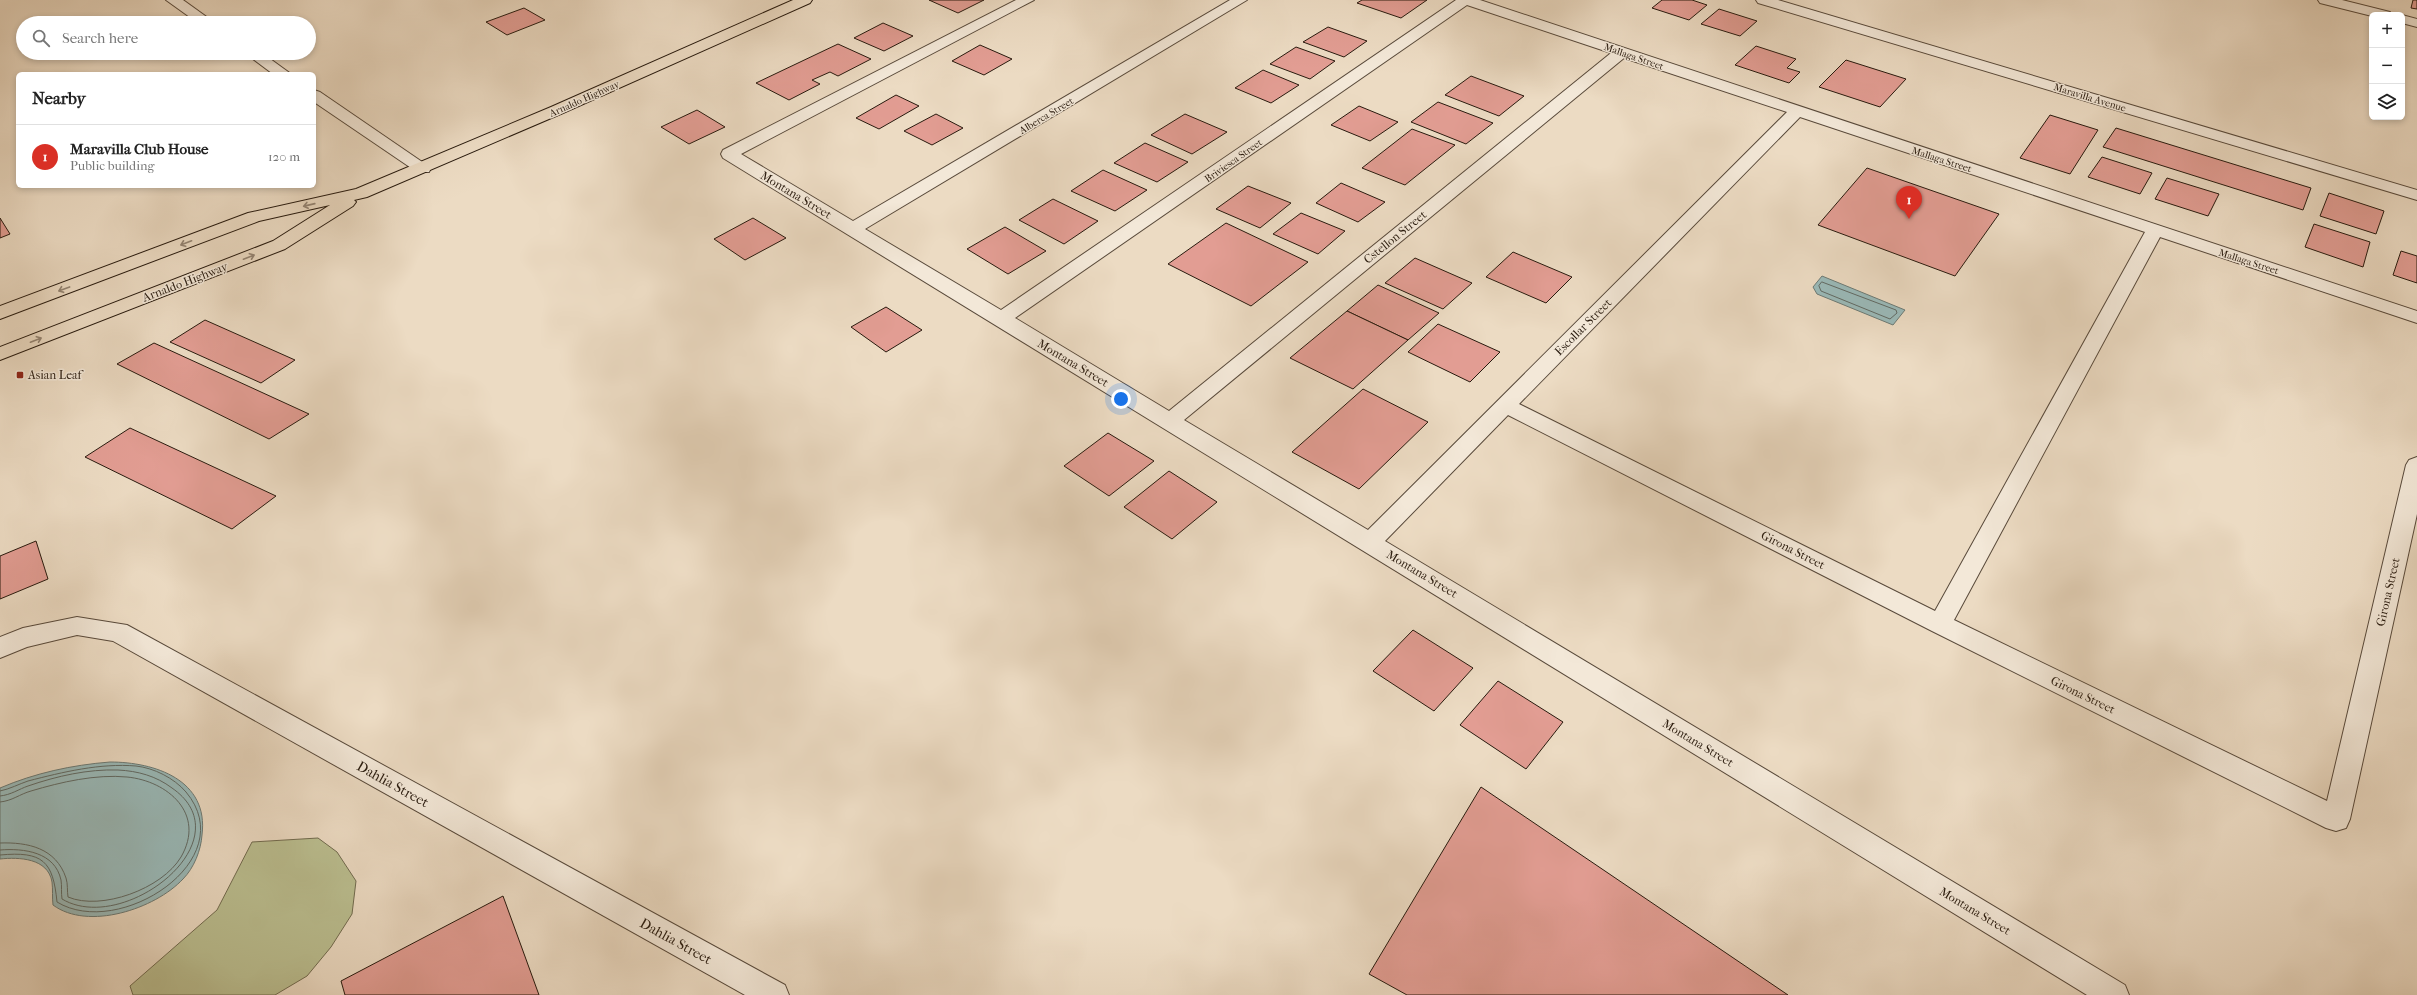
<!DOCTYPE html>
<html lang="en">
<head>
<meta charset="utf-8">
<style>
  body { margin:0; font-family:"IM FELL French Canon",serif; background:#f6f6f6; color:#222 }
  .controls { position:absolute; right:12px; top:12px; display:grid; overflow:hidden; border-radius:6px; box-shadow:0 2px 6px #0003 }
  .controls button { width:36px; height:36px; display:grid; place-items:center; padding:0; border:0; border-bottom:1px solid #e0e0e0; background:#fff; color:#222; font:20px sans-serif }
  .you { position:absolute; left:1121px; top:399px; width:14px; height:14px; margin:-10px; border:3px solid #fff; border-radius:50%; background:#1a73e8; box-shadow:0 0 0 6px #1a73e833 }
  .badge { display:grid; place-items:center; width:26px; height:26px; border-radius:50%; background:#d93025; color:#fff; font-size:13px; font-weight:700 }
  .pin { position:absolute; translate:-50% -33px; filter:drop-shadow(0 1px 2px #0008) }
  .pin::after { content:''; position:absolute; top:21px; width:14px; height:12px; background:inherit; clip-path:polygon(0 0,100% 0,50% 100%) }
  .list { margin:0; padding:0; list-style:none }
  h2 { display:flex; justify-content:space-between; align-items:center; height:52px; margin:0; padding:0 16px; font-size:17px }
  h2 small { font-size:13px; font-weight:400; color:#767676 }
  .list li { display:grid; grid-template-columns:26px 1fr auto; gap:12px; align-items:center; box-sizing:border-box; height:64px; padding:0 16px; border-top:1px solid #e0e0e0 }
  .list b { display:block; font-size:15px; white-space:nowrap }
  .list p { margin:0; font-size:13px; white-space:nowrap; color:#767676 }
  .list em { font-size:13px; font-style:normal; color:#767676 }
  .icon { flex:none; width:22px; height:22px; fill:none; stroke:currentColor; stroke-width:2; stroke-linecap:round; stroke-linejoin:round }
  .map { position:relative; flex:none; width:2417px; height:995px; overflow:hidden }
  .search { position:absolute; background:#fff; box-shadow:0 2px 6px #0003; left:16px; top:16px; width:300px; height:44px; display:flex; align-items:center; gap:10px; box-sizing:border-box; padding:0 14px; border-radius:22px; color:#767676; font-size:15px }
  .panel { position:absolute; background:#fff; box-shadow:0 2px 6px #0003; left:16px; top:72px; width:300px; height:116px; border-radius:6px }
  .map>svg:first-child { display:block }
</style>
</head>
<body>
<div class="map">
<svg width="2417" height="995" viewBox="0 0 2417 995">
  <rect width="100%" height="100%" fill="#ecdbc3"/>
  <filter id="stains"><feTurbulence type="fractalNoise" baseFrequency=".005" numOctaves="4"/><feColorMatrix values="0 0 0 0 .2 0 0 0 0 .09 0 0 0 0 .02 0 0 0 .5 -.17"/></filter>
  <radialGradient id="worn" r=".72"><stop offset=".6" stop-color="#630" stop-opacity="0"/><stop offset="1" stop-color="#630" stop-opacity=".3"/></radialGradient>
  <path fill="#bbbf91" stroke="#726c50" d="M318,838l19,14 19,29 -4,33 -21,33 -24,29 -32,19h-142l-3,-9 87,-76 35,-68z"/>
  <g fill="#9abab9" stroke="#6c7a75">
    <path d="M1822,276l83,34 -12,15 -76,-31 -4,-7z"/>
    <path d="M110,762c45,0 99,18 92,73 -1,15 -8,33 -19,44 -28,30 -95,52 -130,26 -1,-8 0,-15 -1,-23 -4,-24 -33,-25 -52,-23v-71c35,-15 72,-23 110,-26z"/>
  </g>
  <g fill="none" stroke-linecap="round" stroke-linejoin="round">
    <g stroke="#616a64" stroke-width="1">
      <path d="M1822,282l74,28 1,3 -7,6 -69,-28 -2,-5z"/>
      <path d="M0,791c10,-2 19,-7 28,-10 35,-9 72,-18 108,-15 18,2 38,12 50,26 57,68 -67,148 -129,110 -4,-41 -14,-51 -57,-47"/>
      <path d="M0,796c11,-1 19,-7 28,-10 29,-10 60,-17 90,-16 20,1 38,6 54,18 75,52 -48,148 -110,111 -1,-6 0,-13 -1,-19 -6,-28 -37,-32 -61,-30"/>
      <path d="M0,802c12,-1 20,-8 31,-11 30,-9 65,-17 96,-14 41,4 79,37 54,80 -19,32 -80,54 -113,40 -1,-6 0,-13 -2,-19 -10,-30 -38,-36 -66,-35"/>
    </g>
  </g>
  <g fill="#e29d93" stroke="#281a0e">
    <path d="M929,0h55l-26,13z"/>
    <path d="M1362,0h65l-26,18 -44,-15z"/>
    <path d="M1662,0h30l15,5 -18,15 -37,-12z"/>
    <path d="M2413,0h4v9l-6,-1z"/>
    <path d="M524,8l21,12 -38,15 -21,-13z"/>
    <path d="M1719,9l38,12 -17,15 -39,-12z"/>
    <path d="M883,23l30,13 -29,15 -30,-13z"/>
    <path d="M1328,27l39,14 -23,16 -41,-15z"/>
    <path d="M838,44l33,15 -33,17 -8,-4 -18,8 8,4 -31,16 -33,-17z"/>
    <path d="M980,45l32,14 -28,16 -32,-14z"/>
    <path d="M1756,46l40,13 -9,9 13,4 -11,11 -54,-18z"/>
    <path d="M1296,47l39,14 -25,18 -40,-15z"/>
    <path d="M1846,60l60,19 -26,28 -61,-20z"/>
    <path d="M1263,70l36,15 -28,18 -36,-15z"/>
    <path d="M1471,76l53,20 -25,20 -54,-21z"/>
    <path d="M896,95l23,11 -40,23 -23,-11z"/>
    <path d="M1438,102l55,21 -27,21 -55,-22z"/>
    <path d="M1359,106l39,16 -28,19 -39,-16z"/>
    <path d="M697,110l28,17 -36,17 -28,-17z"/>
    <path d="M936,114l27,14 -31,17 -28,-14z"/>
    <path d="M1185,114l42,18 -35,22 -41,-19z"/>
    <path d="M2050,115l48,15 -28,44 -50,-16z"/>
    <path d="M2116,128l195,60 -8,22 -200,-63z"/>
    <path d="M1412,129l43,16 -50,40 -43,-17z"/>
    <path d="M1145,143l43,19 -31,20 -43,-19z"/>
    <path d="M2102,157l50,16 -12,21 -52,-17z"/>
    <path d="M1867,168l132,46 -44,62 -137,-51z"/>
    <path d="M1103,170l44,20 -32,21 -44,-20z"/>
    <path d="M2167,178l52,16 -11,22 -53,-17z"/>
    <path d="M1341,183l44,19 -27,20 -42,-19z"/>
    <path d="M1248,186l43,17 -31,25 -44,-19z"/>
    <path d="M2329,193l55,18 -8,23 -56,-18z"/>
    <path d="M1053,199l45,22 -34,23 -45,-24z"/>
    <path d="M1301,213l44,18 -27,23 -45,-20z"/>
    <path d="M0,218l10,16 -10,4z"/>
    <path d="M753,218l33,20 -41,22 -31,-21z"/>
    <path d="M1226,223l82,39 -57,44 -83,-42z"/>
    <path d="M2314,224l56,18 -7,25 -58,-20z"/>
    <path d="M1005,227l41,24 -38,23 -41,-25z"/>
    <path d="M2401,251l16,5v27l-24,-8z"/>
    <path d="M1513,252l59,25 -26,26 -60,-26z"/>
    <path d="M1415,258l57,25 -29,26 -58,-26z"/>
    <path d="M1378,285l61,28 -31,27 -61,-29z"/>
    <path d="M886,307l36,23 -36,22 -35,-25z"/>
    <path d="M1347,311l61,29 -55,49 -63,-31z"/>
    <path d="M205,320l90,40 -34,23 -91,-41z"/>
    <path d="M1438,324l62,28 -30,30 -62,-30z"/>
    <path d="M154,343l155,71 -40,25 -152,-75z"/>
    <path d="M1363,389l65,33 -69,67 -67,-37z"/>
    <path d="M130,428l146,68 -44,33 -147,-72z"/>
    <path d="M1108,433l46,28 -45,35 -45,-30z"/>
    <path d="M1169,471l48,31 -45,37 -48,-32z"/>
    <path d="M36,541l12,38 -48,20v-43z"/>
    <path d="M1413,630l60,38 -39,43 -61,-40z"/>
    <path d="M1498,681l65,41 -37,47 -66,-44z"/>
    <path d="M1481,787l307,208h-381l-38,-21z"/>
    <path d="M503,896l36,99h-194l-4,-14z"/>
  </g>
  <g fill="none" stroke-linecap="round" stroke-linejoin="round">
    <g stroke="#594a3b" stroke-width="2">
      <g id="minor">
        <path d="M166,0h17l32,23h-17z"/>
        <path d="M1016,0h18l-293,154 112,67 377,-221h17l-382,229 136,81 455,-310h24l937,311v12l-257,-86 -206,383 373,181 79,-336 3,-5 8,-3v57l-67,305 -4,9 -10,3 -10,-3 -394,-197 -424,-216 -123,126 740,444 4,10h-42l-1364,-837 -2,-4 2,-4zM1467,5l144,48 -442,358 -154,-93zM1624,58l163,54 -419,418 -184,-110zM1800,117l345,115 -210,379 -416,-207z"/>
        <path d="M1756,0h22l639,190v10l-659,-197z"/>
        <path d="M2318,0h24l48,12 2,3 -20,1 -52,-13z"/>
        <path d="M2401,15h1l15,4v8l-15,-4z"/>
        <path d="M245,53h17l29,21h-18z"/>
        <path d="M314,90l6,2 111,76 -2,4h-12l-103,-70z"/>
        <path d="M77,617l50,8 658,360 4,10h-44l-632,-354 -36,-6 -50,12 -27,11v-21l23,-9z"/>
      </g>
    </g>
    <g stroke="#281a0e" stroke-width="2">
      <path id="major" d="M793,0h19l-2,3 -247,110 -196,84 -13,3 2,2 -3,4 -68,43 -285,111v-13l273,-106 57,-36 -71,16 -259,98v-13l248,-93 108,-24 195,-82z"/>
    </g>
    <use href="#minor" fill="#f3e8d8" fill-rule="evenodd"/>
    <use href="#major" fill="#ecdbc3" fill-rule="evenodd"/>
  </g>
  <defs><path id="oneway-shaft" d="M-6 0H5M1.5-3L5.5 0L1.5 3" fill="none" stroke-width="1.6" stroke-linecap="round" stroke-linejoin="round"/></defs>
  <g stroke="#948472">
    <use href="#oneway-shaft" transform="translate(309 205) rotate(167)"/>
    <use href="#oneway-shaft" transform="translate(186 243) rotate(159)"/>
    <use href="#oneway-shaft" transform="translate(249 257) rotate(-21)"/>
    <use href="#oneway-shaft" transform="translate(64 289) rotate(160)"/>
    <use href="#oneway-shaft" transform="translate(36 340) rotate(-21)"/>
  </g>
  <rect fill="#8f2418" stroke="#f3e8d8" stroke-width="1.5" x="16" y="371" width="8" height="8" rx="2"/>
  <g text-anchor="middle" stroke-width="3" stroke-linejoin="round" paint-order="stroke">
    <g font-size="10" fill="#281a0e" stroke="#f3e8d8">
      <text transform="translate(1634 56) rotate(19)" y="4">Mallaga Street</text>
      <text transform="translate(2090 97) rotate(17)" y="4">Maravilla Avenue</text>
      <text transform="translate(584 98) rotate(-24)" y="4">Arnaldo Highway</text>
      <text transform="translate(1046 115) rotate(-31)" y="4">Alberca Street</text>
      <text transform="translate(1942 159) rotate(18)" y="4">Mallaga Street</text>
      <text transform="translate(1233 160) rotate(-35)" y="4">Briviesca Street</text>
      <text transform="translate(2249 261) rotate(18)" y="4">Mallaga Street</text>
    </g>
    <g font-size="12" fill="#281a0e" stroke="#f3e8d8">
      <text transform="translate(796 195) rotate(31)" y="4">Montana Street</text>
      <text transform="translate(1395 237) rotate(-39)" y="4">Cstellon Street</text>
      <text transform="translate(185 282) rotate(-21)" y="4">Arnaldo Highway</text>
      <text transform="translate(1583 327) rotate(-45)" y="4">Escollar Street</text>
      <text transform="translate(1073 363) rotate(31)" y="4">Montana Street</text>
      <text transform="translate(1793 550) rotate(27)" y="4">Girona Street</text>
      <text transform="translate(1422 574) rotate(31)" y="4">Montana Street</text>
      <text transform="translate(2388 592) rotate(-77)" y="4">Girona Street</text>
      <text transform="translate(2083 695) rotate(26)" y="4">Girona Street</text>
      <text transform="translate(1698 743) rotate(31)" y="4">Montana Street</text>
      <text transform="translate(1975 911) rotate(31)" y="4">Montana Street</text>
    </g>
    <g font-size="12" fill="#281a0e" stroke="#f3e8d8" text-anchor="start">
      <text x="28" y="379">Asian Leaf</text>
    </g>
    <g font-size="14" fill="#281a0e" stroke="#f3e8d8">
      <text transform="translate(393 784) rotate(29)" y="5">Dahlia Street</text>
      <text transform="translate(676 941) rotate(29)" y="5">Dahlia Street</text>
    </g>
  </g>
  <rect width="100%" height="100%" filter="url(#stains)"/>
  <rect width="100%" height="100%" fill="url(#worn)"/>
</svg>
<div class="controls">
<button>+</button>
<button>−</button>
<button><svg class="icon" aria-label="layers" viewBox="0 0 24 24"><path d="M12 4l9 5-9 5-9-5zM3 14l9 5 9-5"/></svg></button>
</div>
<div class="you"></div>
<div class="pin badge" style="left:1909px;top:219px">1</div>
<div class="search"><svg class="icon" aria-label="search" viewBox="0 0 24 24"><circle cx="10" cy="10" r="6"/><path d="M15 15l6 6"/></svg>Search here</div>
<section class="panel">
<h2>Nearby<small></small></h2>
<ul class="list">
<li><span class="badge">1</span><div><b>Maravilla Club House</b><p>Public building</p></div><em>120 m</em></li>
</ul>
</section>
</div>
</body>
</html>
